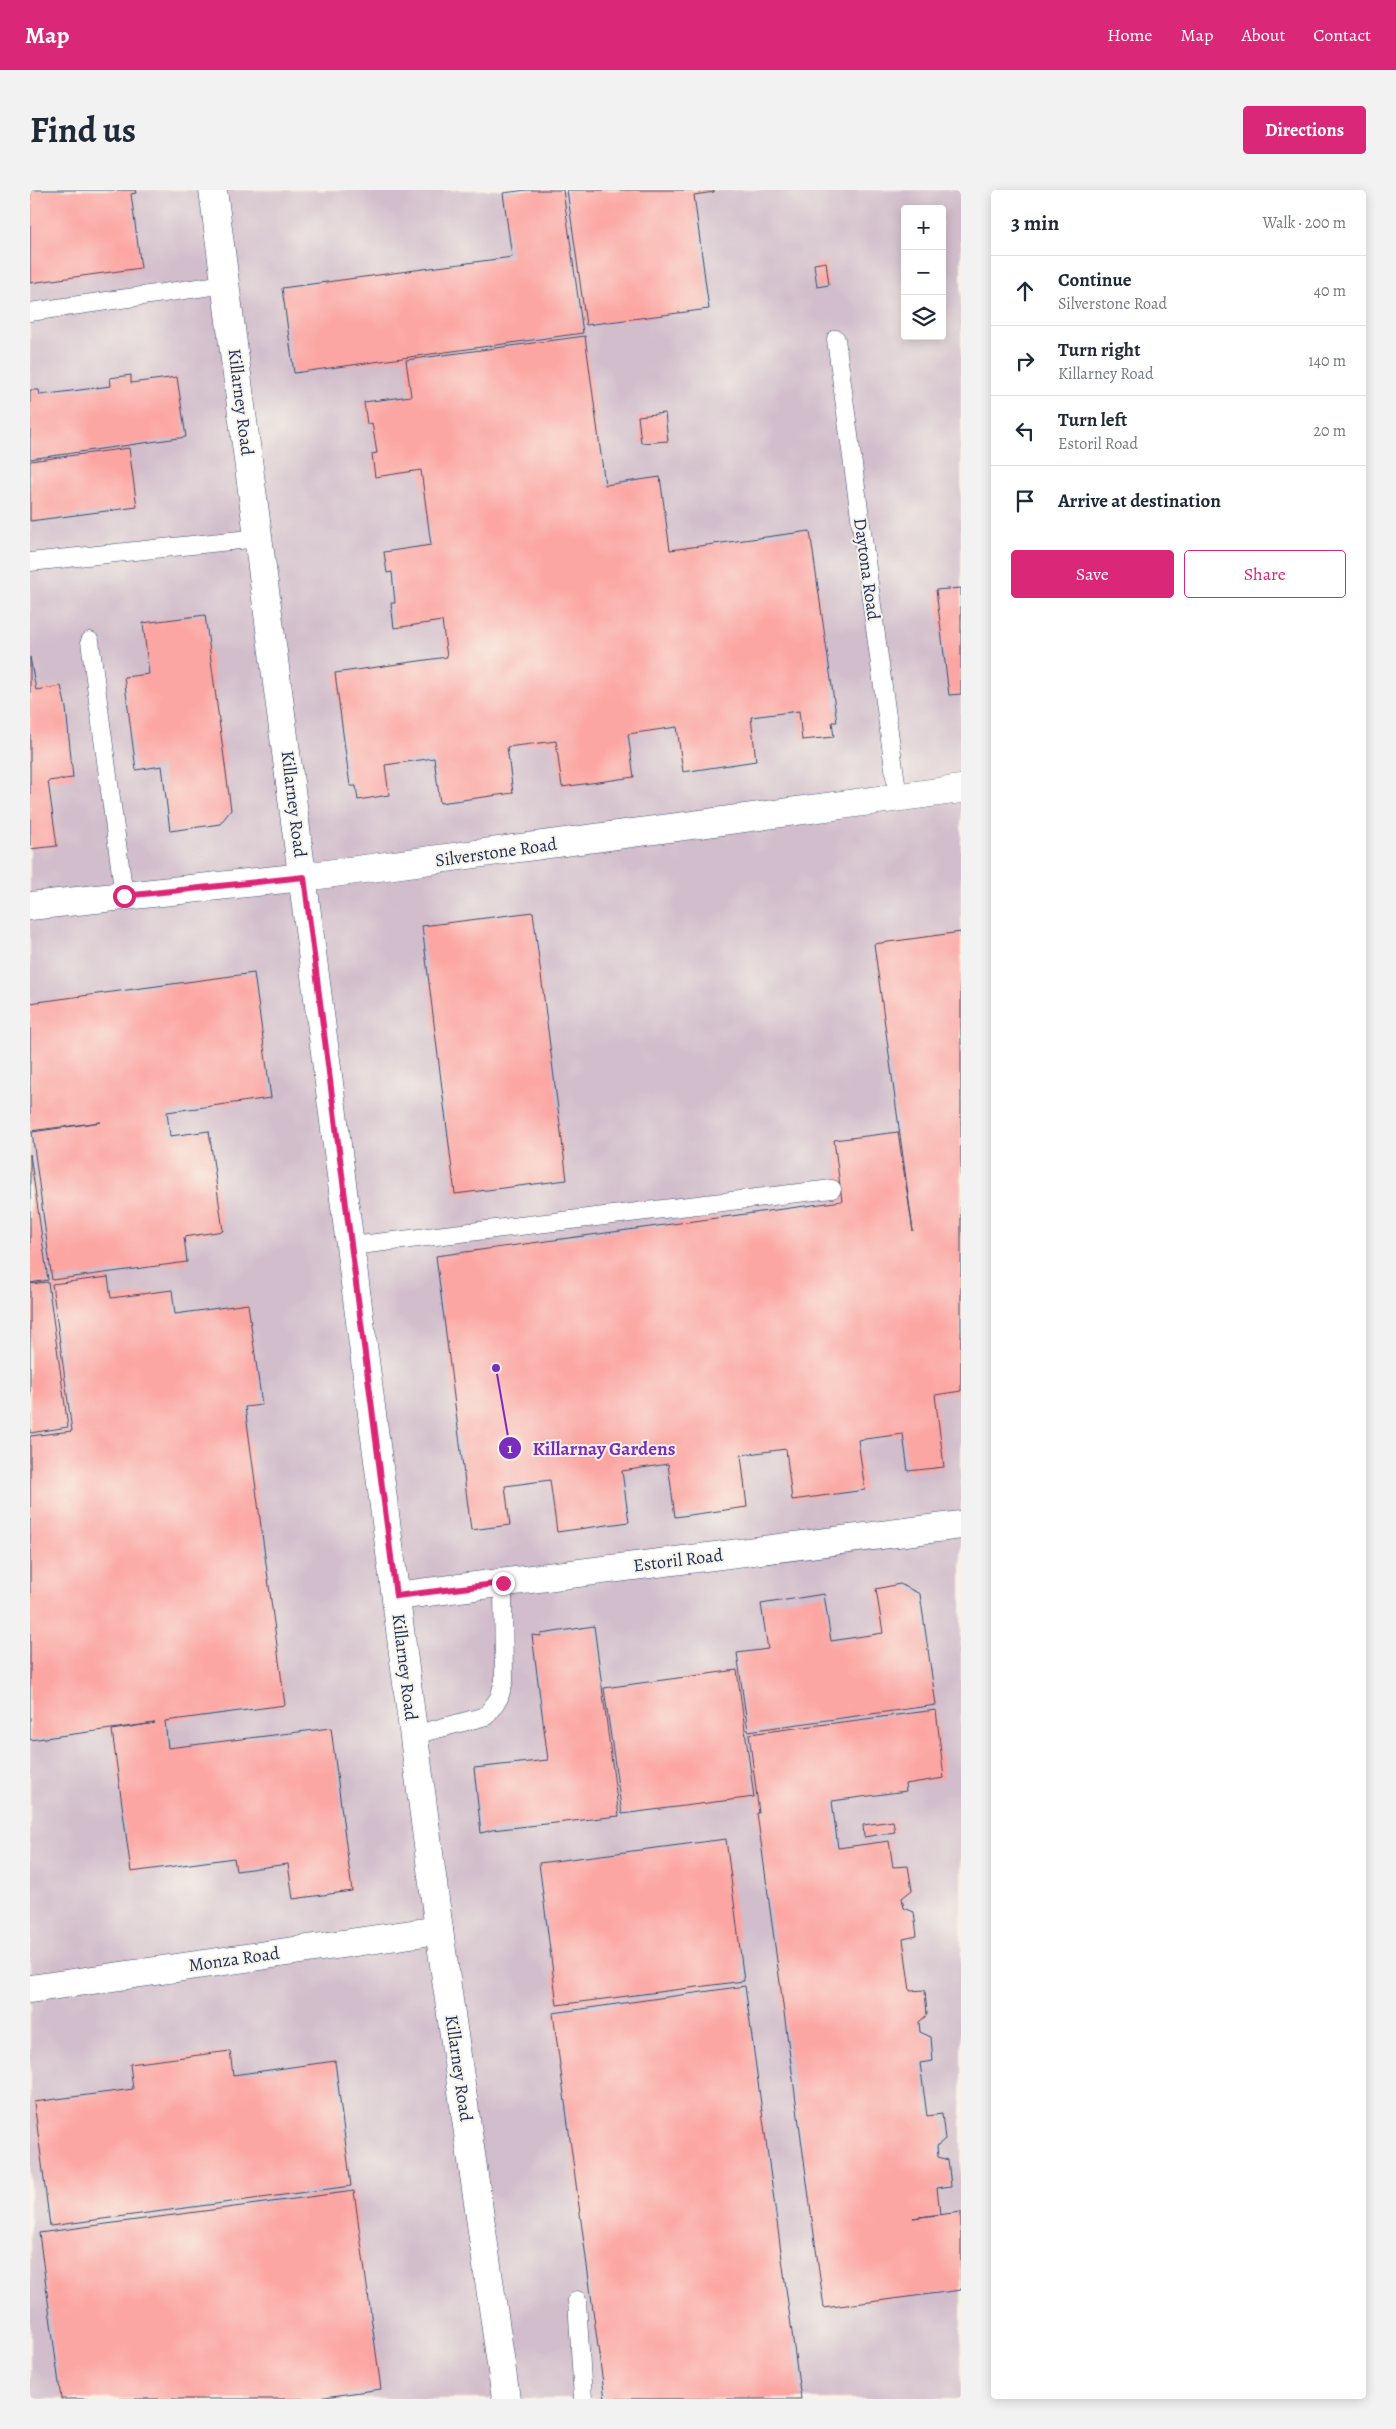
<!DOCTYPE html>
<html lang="en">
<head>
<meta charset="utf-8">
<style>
  body { margin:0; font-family:Alegreya,serif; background:#f2f2f3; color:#1f2937 }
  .controls { position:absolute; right:15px; top:15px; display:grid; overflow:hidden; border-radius:5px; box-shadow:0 2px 12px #0003 }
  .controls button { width:45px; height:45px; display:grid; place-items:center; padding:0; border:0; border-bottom:1px solid #e0e1e3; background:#fff; color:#1f2937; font:25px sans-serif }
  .stop { position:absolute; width:15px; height:15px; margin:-11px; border:4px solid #db2777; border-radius:50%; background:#fff }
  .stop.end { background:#db2777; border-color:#fff; box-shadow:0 1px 5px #0008 }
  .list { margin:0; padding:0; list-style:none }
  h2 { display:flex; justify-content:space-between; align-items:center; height:65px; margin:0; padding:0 20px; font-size:21px }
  h2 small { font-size:16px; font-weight:400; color:#747a83 }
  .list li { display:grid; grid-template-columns:32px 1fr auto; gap:15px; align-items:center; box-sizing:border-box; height:70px; padding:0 20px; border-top:1px solid #e0e1e3 }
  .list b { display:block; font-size:19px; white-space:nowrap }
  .list p { margin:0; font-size:16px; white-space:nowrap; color:#747a83 }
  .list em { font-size:16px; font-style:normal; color:#747a83 }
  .actions { display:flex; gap:10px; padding:15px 20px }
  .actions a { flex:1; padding:11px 0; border:1px solid #db2777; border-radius:5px; text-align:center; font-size:18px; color:#db2777 }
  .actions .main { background:#db2777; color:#fff }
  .icon { flex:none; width:28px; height:28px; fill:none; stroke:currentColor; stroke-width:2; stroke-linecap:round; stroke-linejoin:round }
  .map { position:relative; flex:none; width:931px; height:2209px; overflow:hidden; border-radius:5px }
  header { display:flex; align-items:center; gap:30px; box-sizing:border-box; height:70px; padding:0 25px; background:#db2777; color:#fff }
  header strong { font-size:24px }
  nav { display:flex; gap:28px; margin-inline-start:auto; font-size:18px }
  .intro { display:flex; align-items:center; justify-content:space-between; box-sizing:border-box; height:120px; padding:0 30px }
  h1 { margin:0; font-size:35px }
  .button { padding:12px 22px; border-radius:5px; background:#db2777; color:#fff; font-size:18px; font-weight:700 }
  main { display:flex; gap:30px; padding:0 30px }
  aside { flex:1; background:#fff; border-radius:5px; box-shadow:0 2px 12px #0003 }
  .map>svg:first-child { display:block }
</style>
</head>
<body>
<header>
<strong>Map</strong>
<nav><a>Home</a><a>Map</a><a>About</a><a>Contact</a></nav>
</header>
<div class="intro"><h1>Find us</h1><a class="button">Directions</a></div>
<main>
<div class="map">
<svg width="931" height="2209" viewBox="0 0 931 2209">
  <rect width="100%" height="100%" fill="#f7f3e8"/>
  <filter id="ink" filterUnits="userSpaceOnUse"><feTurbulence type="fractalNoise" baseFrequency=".02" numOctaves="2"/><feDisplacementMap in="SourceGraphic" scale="10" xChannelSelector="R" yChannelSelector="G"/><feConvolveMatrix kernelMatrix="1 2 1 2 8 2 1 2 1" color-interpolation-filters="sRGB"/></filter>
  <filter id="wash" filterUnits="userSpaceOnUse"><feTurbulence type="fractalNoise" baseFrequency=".0096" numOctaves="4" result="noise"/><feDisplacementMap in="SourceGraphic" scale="20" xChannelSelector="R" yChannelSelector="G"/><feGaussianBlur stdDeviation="1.12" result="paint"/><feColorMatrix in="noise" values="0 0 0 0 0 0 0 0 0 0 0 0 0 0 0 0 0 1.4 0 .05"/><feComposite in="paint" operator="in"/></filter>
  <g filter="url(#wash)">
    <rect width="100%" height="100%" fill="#eee2c5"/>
    <path fill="#d1bdcb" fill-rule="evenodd" d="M0,0h931v2209h-931zM875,19h37v127h-37z"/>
    <g id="blocks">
      <g fill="#fca6a3">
        <path d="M0,0h105l1,3 -5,1 10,74 -111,15z"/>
        <path d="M533,0l20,143 -289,40 -12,-85 230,-31 -9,-64 24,-3z"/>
        <path d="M537,0h147v2l-20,3 15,114 -123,16z"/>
        <path d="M796,72l3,23 -12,2 -3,-23z"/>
        <path d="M555,146l20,149 55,-8 10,73 140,-19 27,191h-5l2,15 -32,3 -3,-29 -48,6 5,44 -73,11 -6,-45 -49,7 6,43 -72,10 -6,-46 -49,6 6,46 -73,10 -6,-45 -49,7 4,30 -31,5 -2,-14h-6l-15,-113 112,-16 -5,-36 -48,7 -3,-25h4l-3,-31 -5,1 -3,-21 47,-7 -10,-75 -46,7 -3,-23 5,-1 -5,-30 -5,1 -3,-22 47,-6 -5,-36z"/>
        <path d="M101,185v8l46,-6 9,60 -156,22v-69h9l1,5 71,-9 -1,-8z"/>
        <path d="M635,223l3,28 -27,2 -3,-27z"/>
        <path d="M99,258l8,59 -107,14v-60z"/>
        <path d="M931,398v106l-12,1 -13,-105z"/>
        <path d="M175,425l26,195 -11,14 -50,7 -8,-65 -26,4 -12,-93 25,-3 -6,-51z"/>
        <path d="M0,467l6,33 25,-4 5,22 7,70 -25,3 9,65 -27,3z"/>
        <path d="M503,722l34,268 -112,14 -33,-268z"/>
        <path d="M931,742v459l-26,4 9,72 -36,4 -5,-37 -45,6 7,50 -73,10 -6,-51 -45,6 6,52 -72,10 -7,-53 -46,7 7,51 -72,10 -7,-52 -45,6 5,39 -39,5 -35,-274 406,-55 -8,-61 64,-8 15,99 -39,-287z"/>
        <path d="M224,783l17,125 -104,14 3,24 39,-5 14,100 -39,6 3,25 -135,18 -20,-148 69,-10 -71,9v-128z"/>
        <path d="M0,964l18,126 -18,3z"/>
        <path d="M78,1087l3,21 61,-8 3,24 73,-10 14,101 -17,2 40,298 -120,16 3,27 163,-20 21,163 -59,8 -5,-35 -52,7 -2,-13 -103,14 -19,-142 43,-7 -125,17v-304l42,-5 -20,-147z"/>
        <path d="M18,1092l20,145 -38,6v-149z"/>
        <path d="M870,1394l20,10 16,111 -188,26 -11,-78 31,-4 -7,-45 63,-10 7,47 52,-8 -7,-44z"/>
        <path d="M564,1436l25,190 -127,14 -11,3 -7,-65 74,-8 -16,-125 9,1v-2z"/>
        <path d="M707,1480l17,127 -132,17 -18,-126z"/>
        <path d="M906,1520l8,68 -39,6 1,7 -74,10 6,47 51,-7 4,26 15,-1 4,24 -10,8 2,10 10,4 3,24 -14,3 7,52 15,-1 2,25 -8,7 1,10 11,5 2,24 -13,2 7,53 15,-2 3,25 -8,7 1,11 10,3 3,26 -14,2 3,26 -27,4 48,-6v78l-137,18 -67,-495h2l-10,-79z"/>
        <path d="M863,1631l2,11 -31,5 -1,-12z"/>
        <path d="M696,1649l18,142 -187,24 -18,-142z"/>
        <path d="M715,1796l56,413h-196l-52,-386z"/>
        <path d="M200,1861l3,24 102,-14 16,125 -301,40 -16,-124 99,-13 -3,-25z"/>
        <path d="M324,2001l27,198 -70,10h-250l-22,-166z"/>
      </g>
    </g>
  </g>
  <g filter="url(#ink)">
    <use href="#blocks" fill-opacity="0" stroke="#3b4a6d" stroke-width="1"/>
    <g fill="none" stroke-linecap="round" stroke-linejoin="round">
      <g stroke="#3b4a6d" stroke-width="19">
        <g id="service">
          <path d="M0,122l196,-28"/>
          <path d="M806,149l62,459"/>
          <path d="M0,372l229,-24"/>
          <path d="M60,451l34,255"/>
          <path d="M321,1056l481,-57"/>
          <path d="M384,1545l72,-19 13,-18 5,-17 -1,-98"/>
          <path d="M547,2110l6,99"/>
        </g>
      </g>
      <g stroke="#3b4a6d" stroke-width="29">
        <g id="minor">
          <path d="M183,0l226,1740 67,469"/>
          <path d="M0,716l274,-29 657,-88"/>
          <path d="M366,1406l565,-71"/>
          <path d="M0,1799l409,-59"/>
        </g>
      </g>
      <use href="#service" stroke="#fff" stroke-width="18"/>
      <use href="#minor" stroke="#fff" stroke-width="28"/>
    </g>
  </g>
  <g fill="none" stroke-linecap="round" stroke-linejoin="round" filter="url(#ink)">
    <path stroke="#db2777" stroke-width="6" d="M94,706l180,-19 92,719 107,-13"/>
  </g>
  <g text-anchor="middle" stroke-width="4" stroke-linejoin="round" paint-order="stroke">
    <g font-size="18" fill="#1b2f5e" stroke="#f7f3e8">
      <text transform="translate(211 212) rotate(83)" y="6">Killarney Road</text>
      <text transform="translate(837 379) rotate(82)" y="6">Daytona Road</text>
      <text transform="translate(264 614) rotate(83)" y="6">Killarney Road</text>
      <text transform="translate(466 662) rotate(-8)" y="6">Silverstone Road</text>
      <text transform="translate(648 1370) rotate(-7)" y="6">Estoril Road</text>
      <text transform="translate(375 1477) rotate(83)" y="6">Killarney Road</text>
      <text transform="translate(204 1769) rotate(-8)" y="6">Monza Road</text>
      <text transform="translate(429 1878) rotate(82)" y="6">Killarney Road</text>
    </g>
  </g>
  <path fill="none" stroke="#7b2cbf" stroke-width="2" d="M466 1178L480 1258"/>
  <g fill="#7b2cbf" stroke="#f7f3e8" stroke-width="2">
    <circle cx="466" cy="1178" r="5"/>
    <circle cx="480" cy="1258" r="12"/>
  </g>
  <g font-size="15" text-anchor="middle" font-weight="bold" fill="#fff">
    <text x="480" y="1263">1</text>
  </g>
  <g font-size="19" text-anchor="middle" font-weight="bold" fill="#7b2cbf" stroke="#f7f3e8" stroke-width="4" stroke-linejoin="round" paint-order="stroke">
    <text x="574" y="1265">Killarnay Gardens</text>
  </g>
</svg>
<div class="controls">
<button>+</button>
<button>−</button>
<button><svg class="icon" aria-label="layers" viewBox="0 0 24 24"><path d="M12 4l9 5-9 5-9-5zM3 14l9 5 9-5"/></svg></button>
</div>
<div class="stop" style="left:94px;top:706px"></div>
<div class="stop end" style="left:473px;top:1393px"></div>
</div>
<aside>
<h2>3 min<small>Walk · 200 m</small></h2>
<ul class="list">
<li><svg class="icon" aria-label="ahead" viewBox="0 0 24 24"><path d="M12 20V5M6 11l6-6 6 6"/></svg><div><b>Continue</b><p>Silverstone Road</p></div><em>40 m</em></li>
<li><svg class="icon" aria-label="right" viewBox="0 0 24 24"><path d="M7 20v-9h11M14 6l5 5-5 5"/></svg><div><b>Turn right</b><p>Killarney Road</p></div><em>140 m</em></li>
<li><svg class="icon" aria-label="left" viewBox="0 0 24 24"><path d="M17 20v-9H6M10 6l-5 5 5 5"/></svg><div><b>Turn left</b><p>Estoril Road</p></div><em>20 m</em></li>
<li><svg class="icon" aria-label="arrive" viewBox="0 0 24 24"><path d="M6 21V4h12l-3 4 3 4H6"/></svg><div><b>Arrive at destination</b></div></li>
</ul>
<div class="actions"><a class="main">Save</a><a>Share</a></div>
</aside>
</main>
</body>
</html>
